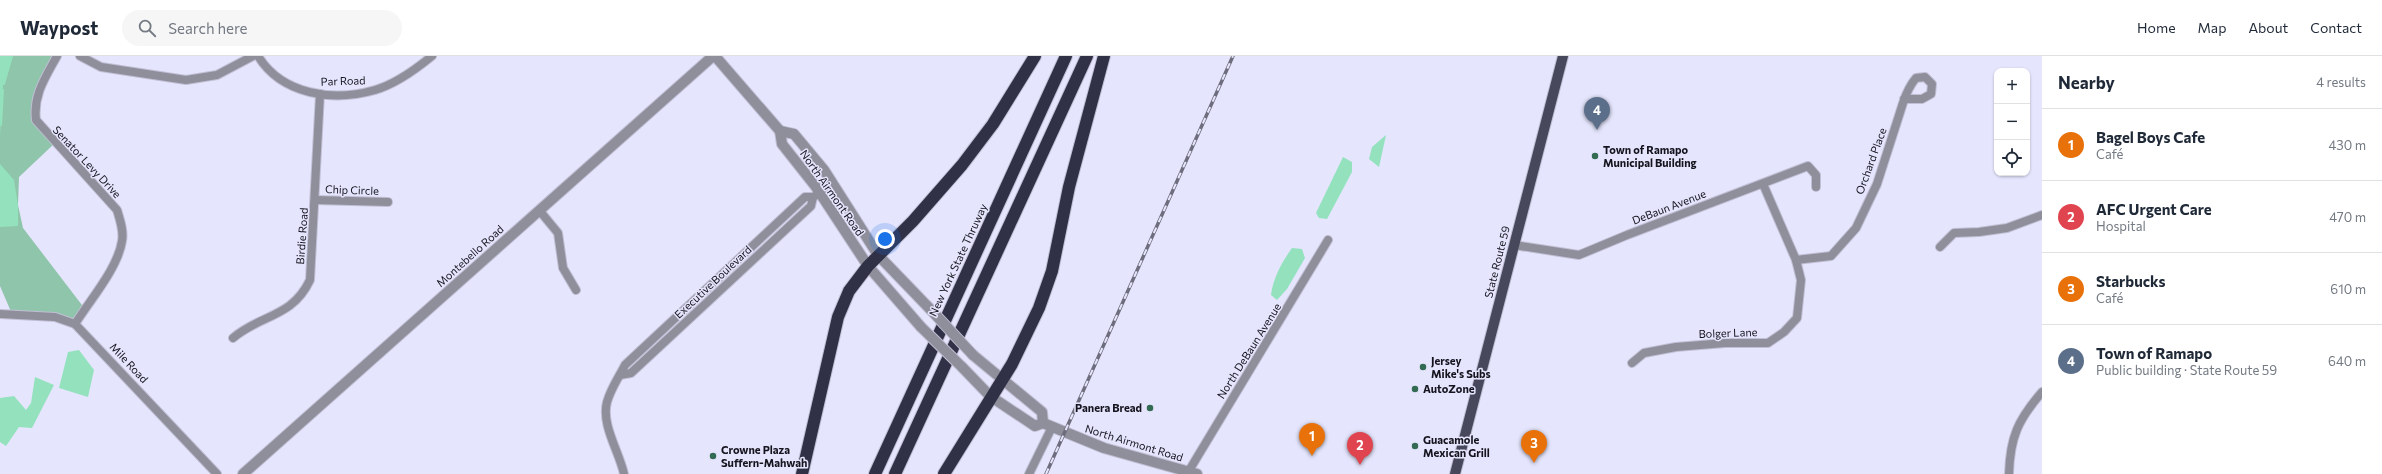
<!DOCTYPE html>
<html lang="en">
<head>
<meta charset="utf-8">
<style>
  body { margin:0; font-family:Commissioner,sans-serif; background:#f6f6f7; color:#1f2937 }
  .controls { position:absolute; right:12px; top:12px; display:grid; overflow:hidden; border-radius:8px; box-shadow:0 1px 3px #0004 }
  .controls button { width:36px; height:36px; display:grid; place-items:center; padding:0; border:0; border-bottom:1px solid #e0e1e3; background:#fff; color:#1f2937; font:20px sans-serif }
  .you { position:absolute; left:885px; top:183px; width:14px; height:14px; margin:-10px; border:3px solid #fff; border-radius:50%; background:#1a73e8; box-shadow:0 0 0 6px #1a73e833 }
  .badge { display:grid; place-items:center; width:26px; height:26px; border-radius:50%; background:#326a52; color:#fff; font-size:13px; font-weight:700 }
  .pin { position:absolute; translate:-50% -33px; filter:drop-shadow(0 1px 2px #0008) }
  .pin::after { content:''; position:absolute; top:21px; width:14px; height:12px; background:inherit; clip-path:polygon(0 0,100% 0,50% 100%) }
  .list { margin:0; padding:0; list-style:none }
  h2 { display:flex; justify-content:space-between; align-items:center; height:52px; margin:0; padding:0 16px; font-size:17px }
  h2 small { font-size:13px; font-weight:400; color:#747a83 }
  .list li { display:grid; grid-template-columns:26px 1fr auto; gap:12px; align-items:center; box-sizing:border-box; height:72px; padding:0 16px; border-top:1px solid #e0e1e3 }
  .list b { display:block; font-size:15px; white-space:nowrap }
  .list p { margin:0; font-size:13px; white-space:nowrap; color:#747a83 }
  .list em { font-size:13px; font-style:normal; color:#747a83 }
  .icon { flex:none; width:22px; height:22px; fill:none; stroke:currentColor; stroke-width:2; stroke-linecap:round; stroke-linejoin:round }
  .map { position:relative; flex:none; width:2042px; height:418px; overflow:hidden }
  header { display:flex; align-items:center; gap:24px; box-sizing:border-box; height:56px; padding:0 20px; background:#fff; border-bottom:1px solid #e0e1e3 }
  header strong { font-size:19px }
  nav { display:flex; gap:22px; margin-inline-start:auto; font-size:14px }
  .search { width:280px; height:36px; background:#f6f6f7; display:flex; align-items:center; gap:10px; box-sizing:border-box; padding:0 14px; border-radius:22px; color:#747a83; font-size:15px }
  main { display:flex }
  aside { flex:1; background:#fff }
  .map>svg:first-child { display:block }
</style>
</head>
<body>
<header>
<strong>Waypost</strong>
<div class="search"><svg class="icon" aria-label="search" viewBox="0 0 24 24"><circle cx="10" cy="10" r="6"/><path d="M15 15l6 6"/></svg>Search here</div>
<nav><a>Home</a><a>Map</a><a>About</a><a>Contact</a></nav>
</header>
<main>
<div class="map">
<svg width="2042" height="418" viewBox="0 0 2042 418">
  <rect width="100%" height="100%" fill="#e5e5fd"/>
  <path fill="#8fc5aa" d="M0,0h57l-16,29 -5,36 19,22 -36,34 -1,28 5,23 62,81 -10,15 -63,-10 -12,-28z"/>
  <g fill="#93e2bd">
    <path d="M0,0h12l-9,29 -3,51z"/>
    <path d="M1386,79l-7,32 -10,-8 3,-12z"/>
    <path d="M1343,101l9,5v10l-25,47 -8,-1 -3,-5z"/>
    <path d="M0,108l14,16 4,25v21l-18,1z"/>
    <path d="M1292,192l10,1 3,9 -18,31 -10,11 -6,-5c2,-17 11,-33 21,-47z"/>
    <path d="M79,294l15,20 -6,27 -29,-9 9,-36z"/>
    <path d="M35,321l19,8 -22,43 -13,-1 -13,19 -6,-4v-44l14,-2 12,14 5,-7z"/>
  </g>
  <g fill="none" stroke-linecap="round" stroke-linejoin="round">
    <g stroke="#93e2bd" stroke-width="2">
      <path d="M4,28l8,-28"/>
      <path d="M1,69l2,-35"/>
    </g>
    <g stroke="#c0bfd5" stroke-width="10">
      <g id="minor">
        <path d="M57,0c-12,22 -24,39 -21,64l81,90c3,10 7,21 5,31 -4,27 -32,59 -47,83"/>
        <path d="M80,0l21,11 85,13 31,-5 36,-19"/>
        <path d="M258,0c24,39 75,46 117,34 21,-6 40,-20 57,-34"/>
        <path d="M315,144l73,2"/>
        <path d="M539,154l19,23 5,35 13,22"/>
        <path d="M1514,189l65,10 48,-20 181,-69 8,9v12"/>
        <path d="M1940,191l14,-14 25,-1 28,-4 35,-13"/>
        <path d="M1796,204l35,-4 25,-28 21,-44 26,-81c3,-9 7,-18 13,-25l9,-1 7,7 -1,10 -9,5h-18"/>
        <path d="M0,258l55,3 20,7 142,150"/>
        <path d="M233,282c28,-24 59,-20 77,-58l10,-186"/>
        <path d="M1632,307l12,-10 32,-6 49,-4h43l16,-11 13,-14 4,-38 -5,-20 -33,-76"/>
        <path d="M620,319l11,-2 180,-167 2,-9"/>
        <path d="M624,418c-5,-23 -23,-49 -17,-72 4,-14 12,-25 18,-37l180,-168h8l20,-11"/>
        <path d="M1029,418l23,-47"/>
        <path d="M1187,418l141,-234"/>
        <path d="M2009,418c1,-37 9,-54 33,-82"/>
      </g>
    </g>
    <g stroke="#c0bfd5" stroke-width="12">
      <g id="tertiary">
        <path d="M715,0l65,75 2,13 34,43 52,79 53,61"/>
        <path d="M780,75l14,3 30,36 54,85 53,55"/>
        <path d="M973,299l69,57 1,11"/>
        <path d="M962,311l28,29 45,30 8,-3 61,25 93,26"/>
        <path d="M243,418l470,-418"/>
      </g>
    </g>
    <g stroke="#c0bfd5" stroke-width="12">
      <path id="primary" d="M1455,418l108,-418"/>
    </g>
    <g stroke="#c0bfd5" stroke-width="14">
      <g id="motorway">
        <path d="M802,418l36,-157 11,-26 19,-25 45,-45 49,-56 31,-41 42,-68"/>
        <path d="M875,418l191,-418"/>
        <path d="M895,418l192,-418"/>
        <path d="M944,418l68,-110 27,-56 13,-37 17,-84 35,-131"/>
      </g>
    </g>
    <use href="#minor" stroke="#8f8f9b" stroke-width="8"/>
    <use href="#tertiary" stroke="#8f8f9b" stroke-width="10"/>
    <use href="#primary" stroke="#48485c" stroke-width="10"/>
    <use href="#motorway" stroke="#303046" stroke-width="12"/>
    <g stroke="#6e6d7d" stroke-width="3.5">
      <path id="rail" d="M1046,418l187,-418"/>
    </g>
    <use href="#rail" stroke="#e5e5fd" stroke-width="2" stroke-dasharray="6" stroke-linecap="butt"/>
    <g stroke="#c0bfd5" stroke-width="12" stroke-linecap="butt">
      <g id="tertiary-bridge">
        <path d="M931,254l42,45"/>
        <path d="M921,271l41,40"/>
      </g>
    </g>
    <use href="#tertiary-bridge" stroke="#8f8f9b" stroke-width="10"/>
  </g>
  <g fill="#326a52" stroke="#e5e5fd" stroke-width="1.5">
    <circle cx="1595" cy="100" r="4"/>
    <circle cx="1423" cy="311" r="4"/>
    <circle cx="1415" cy="333" r="4"/>
    <circle cx="1150" cy="352" r="4"/>
    <circle cx="1415" cy="390" r="4"/>
    <circle cx="713" cy="400" r="4"/>
  </g>
  <g text-anchor="middle" stroke-width="3" stroke-linejoin="round" paint-order="stroke">
    <g font-size="11" fill="#15141e" stroke="#e5e5fd">
      <text transform="translate(343 25) rotate(-2)" y="4">Par Road</text>
      <text transform="translate(1871 105) rotate(-70)" y="4">Orchard Place</text>
      <text transform="translate(87 106) rotate(47)" y="4">Senator Levy Drive</text>
      <text transform="translate(352 134) rotate(2)" y="4">Chip Circle</text>
      <text transform="translate(832 137) rotate(55)" y="4">North Airmont Road</text>
      <text transform="translate(1669 151) rotate(-21)" y="4">DeBaun Avenue</text>
      <text transform="translate(302 180) rotate(-86)" y="4">Birdie Road</text>
      <text transform="translate(470 200) rotate(-42)" y="4">Montebello Road</text>
      <text transform="translate(958 204) rotate(-65)" y="4">New York State Thruway</text>
      <text transform="translate(1497 206) rotate(-76)" y="4">State Route 59</text>
      <text transform="translate(713 226) rotate(-43)" y="4">Executive Boulevard</text>
      <text transform="translate(1728 277) rotate(-2)" y="4">Bolger Lane</text>
      <text transform="translate(1249 295) rotate(-58)" y="4">North DeBaun Avenue</text>
      <text transform="translate(129 307) rotate(47)" y="4">Mile Road</text>
      <text transform="translate(1134 387) rotate(17)" y="4">North Airmont Road</text>
    </g>
    <g font-size="11" font-weight="bold" fill="#15141e" stroke="#e5e5fd" text-anchor="start">
      <text x="1603" y="98">Town of Ramapo<tspan x="1603" dy="13">Municipal Building</tspan></text>
      <text x="1431" y="309">Jersey<tspan x="1431" dy="13">Mike's Subs</tspan></text>
      <text x="1423" y="337">AutoZone</text>
      <text x="1142" y="356" text-anchor="end">Panera Bread</text>
      <text x="1423" y="388">Guacamole<tspan x="1423" dy="13">Mexican Grill</tspan></text>
      <text x="721" y="398">Crowne Plaza<tspan x="721" dy="13">Suffern-Mahwah</tspan></text>
    </g>
  </g>
</svg>
<div class="controls">
<button>+</button>
<button>−</button>
<button><svg class="icon" aria-label="locate" viewBox="0 0 24 24"><circle cx="12" cy="12" r="6"/><path d="M12 2v4M12 18v4M2 12h4M18 12h4"/></svg></button>
</div>
<div class="you"></div>
<div class="pin badge" style="left:1312px;top:400px;background:#e8710a">1</div>
<div class="pin badge" style="left:1360px;top:409px;background:#e0444e">2</div>
<div class="pin badge" style="left:1534px;top:407px;background:#e8710a">3</div>
<div class="pin badge" style="left:1597px;top:74px;background:#5c6f8a">4</div>
</div>
<aside>
<h2>Nearby<small>4 results</small></h2>
<ul class="list">
<li><span class="badge" style="background:#e8710a">1</span><div><b>Bagel Boys Cafe</b><p>Café</p></div><em>430 m</em></li>
<li><span class="badge" style="background:#e0444e">2</span><div><b>AFC Urgent Care</b><p>Hospital</p></div><em>470 m</em></li>
<li><span class="badge" style="background:#e8710a">3</span><div><b>Starbucks</b><p>Café</p></div><em>610 m</em></li>
<li><span class="badge" style="background:#5c6f8a">4</span><div><b>Town of Ramapo</b><p>Public building · State Route 59</p></div><em>640 m</em></li>
</ul>
</aside>
</main>
</body>
</html>
